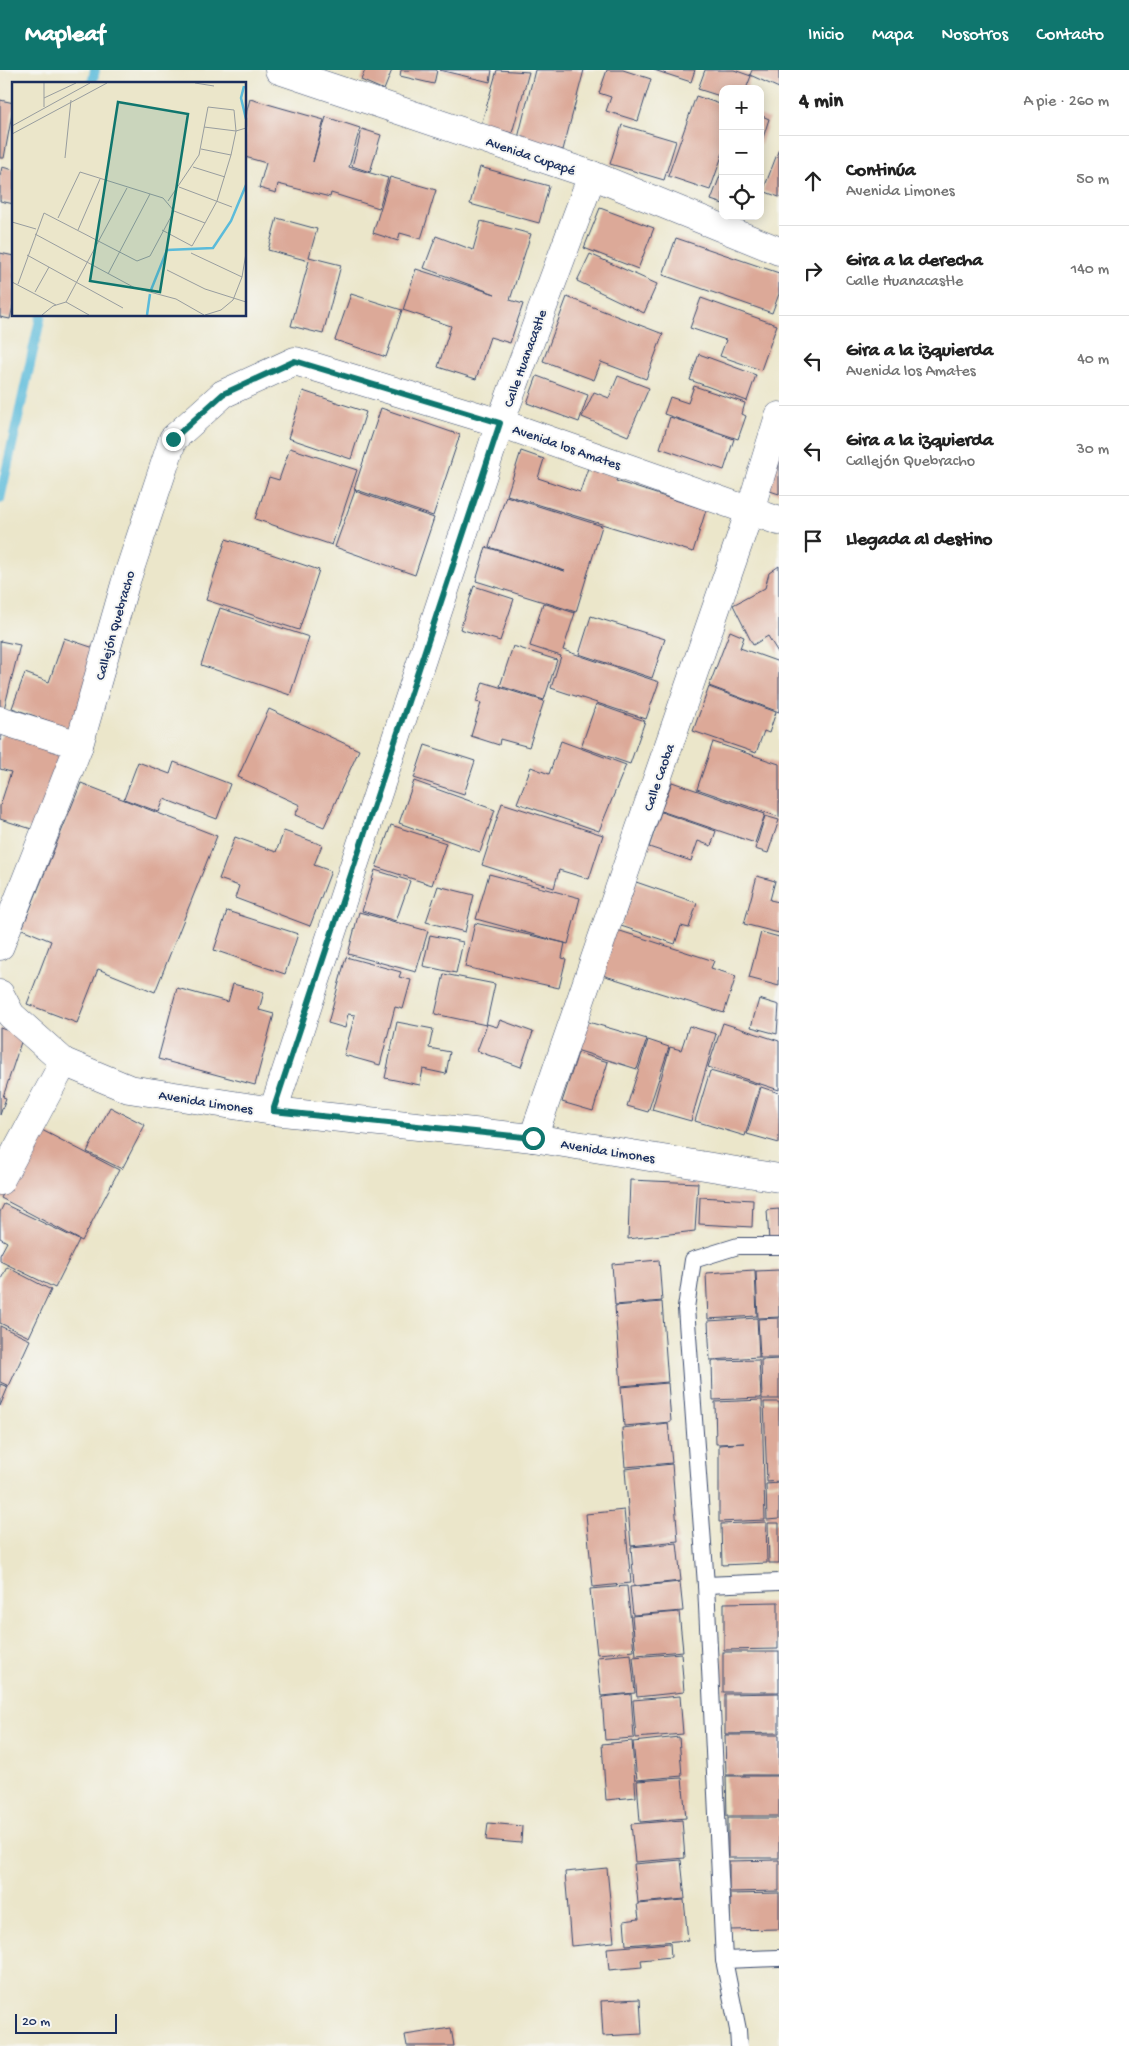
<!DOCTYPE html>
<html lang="es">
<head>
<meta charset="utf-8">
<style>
  body { margin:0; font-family:"Gochi Hand",sans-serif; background:#f6f6f6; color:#222 }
  .controls { position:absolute; right:15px; top:15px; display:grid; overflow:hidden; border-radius:10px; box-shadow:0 2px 12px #0003 }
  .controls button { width:45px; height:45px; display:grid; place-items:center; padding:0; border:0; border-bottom:1px solid #e0e0e0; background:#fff; color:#222; font:25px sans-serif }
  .scale { position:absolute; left:15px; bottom:12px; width:102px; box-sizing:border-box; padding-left:5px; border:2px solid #1b2f5e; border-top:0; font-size:14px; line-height:18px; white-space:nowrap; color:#1b2f5e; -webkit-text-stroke:4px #f6f6f2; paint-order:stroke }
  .stop { position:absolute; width:15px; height:15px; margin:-11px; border:4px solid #0f766e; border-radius:50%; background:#fff }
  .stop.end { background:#0f766e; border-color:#fff; box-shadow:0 1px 5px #0008 }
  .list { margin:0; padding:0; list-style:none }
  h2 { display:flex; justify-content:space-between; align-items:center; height:65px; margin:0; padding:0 20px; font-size:21px }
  h2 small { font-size:16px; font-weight:400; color:#767676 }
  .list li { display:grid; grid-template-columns:32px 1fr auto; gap:15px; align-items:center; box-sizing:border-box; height:90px; padding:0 20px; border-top:1px solid #e0e0e0 }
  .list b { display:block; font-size:19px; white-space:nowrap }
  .list p { margin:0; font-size:16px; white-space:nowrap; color:#767676 }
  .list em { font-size:16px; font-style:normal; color:#767676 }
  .icon { flex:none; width:28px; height:28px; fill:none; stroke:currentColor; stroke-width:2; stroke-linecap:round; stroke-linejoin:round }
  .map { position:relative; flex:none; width:779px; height:1976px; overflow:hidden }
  header { display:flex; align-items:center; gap:30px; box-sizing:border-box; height:70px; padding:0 25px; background:#0f766e; color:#fff }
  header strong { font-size:24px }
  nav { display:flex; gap:28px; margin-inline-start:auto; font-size:18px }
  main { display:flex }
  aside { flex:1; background:#fff }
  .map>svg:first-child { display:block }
</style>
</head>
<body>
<header>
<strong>Mapleaf</strong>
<nav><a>Inicio</a><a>Mapa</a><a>Nosotros</a><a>Contacto</a></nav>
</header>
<main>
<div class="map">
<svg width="779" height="1976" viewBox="0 0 779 1976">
  <rect width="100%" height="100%" fill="#f6f6f2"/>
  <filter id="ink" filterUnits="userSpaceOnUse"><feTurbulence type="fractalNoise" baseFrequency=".02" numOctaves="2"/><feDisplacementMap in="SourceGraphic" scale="10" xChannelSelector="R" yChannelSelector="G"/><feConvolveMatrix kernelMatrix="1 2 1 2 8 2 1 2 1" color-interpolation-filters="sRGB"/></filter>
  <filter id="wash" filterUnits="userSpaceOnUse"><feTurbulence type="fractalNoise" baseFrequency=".0096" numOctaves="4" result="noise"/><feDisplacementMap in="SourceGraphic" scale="20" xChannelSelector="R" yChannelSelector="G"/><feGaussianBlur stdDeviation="1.12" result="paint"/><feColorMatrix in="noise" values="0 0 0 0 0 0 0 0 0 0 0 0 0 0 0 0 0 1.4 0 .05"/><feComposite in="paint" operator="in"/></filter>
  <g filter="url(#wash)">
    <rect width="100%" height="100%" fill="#ebe6ca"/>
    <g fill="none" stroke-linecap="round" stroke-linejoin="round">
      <g stroke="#5bbbda" stroke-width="10">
        <path d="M92,14l3,-14"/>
        <path d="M0,429l41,-184"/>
      </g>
    </g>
    <g id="blocks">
      <g fill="#dca998">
        <path d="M365,0h27l-8,20 -23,-10z"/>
        <path d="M401,0h36l-3,14 -34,-8z"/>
        <path d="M439,0h53l-2,12z"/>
        <path d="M497,0l32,2 -17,61 -31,-8z"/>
        <path d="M535,0h49l-21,80 -45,-12z"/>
        <path d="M607,0h16l28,9 -13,42 -32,-10 5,-14 -12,-4z"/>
        <path d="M654,0h41l-4,12z"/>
        <path d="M705,0h29l17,6 -5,13h-23v8l-25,-8z"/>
        <path d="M752,0h27v18l-29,-13z"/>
        <path d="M696,26l27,9v48l-13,37 -42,-14z"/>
        <path d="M250,29l74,21 -11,42 13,-45 34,11 -11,39 39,11 -9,30 -48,-15 -1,4 -52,-13 -2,9 -17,-5 7,-25 -21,-6v-40z"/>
        <path d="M0,30l14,3 -10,55h-4z"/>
        <path d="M760,45l9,4 -8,25h-1z"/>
        <path d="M622,55l54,16 -12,39 -54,-16z"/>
        <path d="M362,59l19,6 -11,37 -18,-6z"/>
        <path d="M779,79v48l-16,-6z"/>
        <path d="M2,97l12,3v34l-14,-3v-25z"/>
        <path d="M480,97l69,19 -10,37 -69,-19z"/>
        <path d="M723,98v36l-12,-4z"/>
        <path d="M390,107l46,13 -15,49 -21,-6 -2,8 -25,-8z"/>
        <path d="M600,138l54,20 -16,41 -54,-21z"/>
        <path d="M277,148l40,11 -8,28 32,8 -18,69 -32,-8 18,-65 -41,-11z"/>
        <path d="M481,151l50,13 -21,66 13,4 -13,39 -20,-6 -14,42 -38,-12 13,-41 -48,-16 13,-41 79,25 -71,-26 12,-32 37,14z"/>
        <path d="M676,168l103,35v21l-7,19 -109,-38z"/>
        <path d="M0,183l14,3v46l-4,17 -10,-2z"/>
        <path d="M590,184l67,30 -13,29 -67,-32z"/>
        <path d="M351,224l51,16 -16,47 -51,-17z"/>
        <path d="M567,227l96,37 -17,45 -45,-17 -7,18 -51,-19z"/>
        <path d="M701,228l76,27 -16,45 -41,-14 6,-16 -36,-12z"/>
        <path d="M699,284l57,21 -9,26 -57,-21z"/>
        <path d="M537,306l51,19 -9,27 -52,-19z"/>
        <path d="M618,306l31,12 -21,48 -46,-19 12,-25 15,6z"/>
        <path d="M694,316l51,17 -3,11 4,2 -8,23 -74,-25 6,-17 18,6z"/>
        <path d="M303,321l63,21 -15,47 -63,-21z"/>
        <path d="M381,338l79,27 -27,81 -79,-27z"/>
        <path d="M670,347l64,22 -10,31 -64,-22z"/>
        <path d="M779,375v49l-15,-5z"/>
        <path d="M290,378l67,22 -25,75 -77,-26 14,-42 10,3z"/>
        <path d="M521,381l23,8 -6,19 42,14 8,-24 29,9 -1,4 90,29 -13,42 -186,-57z"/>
        <path d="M355,421l79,27 -19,57 -80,-28z"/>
        <path d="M506,426l96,30 -26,86 -100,-31 10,-34 79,24 -76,-24z"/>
        <path d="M226,469l93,31 -20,60 -93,-30z"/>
        <path d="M779,496v88l-11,-18 -15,9 -20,-40 32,-17 4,-15z"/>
        <path d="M474,516l40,13 -14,42 -40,-12z"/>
        <path d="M543,533l32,10 -12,37 96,32 -13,37 -95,-31 10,-32 -31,-10z"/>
        <path d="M220,538l89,29 -19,58 -89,-30z"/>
        <path d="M591,546l74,23 -13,39 -73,-24z"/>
        <path d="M730,561l14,6 -4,11 39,14v50l-70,-26z"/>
        <path d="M64,568l36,12 -28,79 -60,-21 13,-35 24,9z"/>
        <path d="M0,571l20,4 -16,64 -4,-1z"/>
        <path d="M513,576l44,14 -13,40 -44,-14z"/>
        <path d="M483,612l61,19 -15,46 -29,-8 -1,6 -28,-9 10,-33 -5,-1z"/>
        <path d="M709,617l67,25 -7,21 -5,-2 -8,22 -63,-22z"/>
        <path d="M596,634l49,17 -15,43 -49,-17z"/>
        <path d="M269,639l90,41 -35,77 -29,-12 5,-10 -62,-28z"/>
        <path d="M3,663l63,20 -25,79 -41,-13v-13l11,-34 -11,-3v-28z"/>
        <path d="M561,671l65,24 -27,66 -82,-28 14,-36 18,7z"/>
        <path d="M713,672l66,22v53l-82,-28z"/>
        <path d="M425,675l50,16 -11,33 -50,-16z"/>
        <path d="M138,692l32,12 4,-12 56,22 -13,35 -53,-20 -5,13 -35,-13z"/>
        <path d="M414,711l81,29 -15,42 -81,-29z"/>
        <path d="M672,712l93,32 -10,29 -94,-32z"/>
        <path d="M81,713l136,53 -62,156 -57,-23 -21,54 -50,-19 24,-63 -29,-12z"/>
        <path d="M502,733l101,32 -14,44 -30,-9 -5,18 -72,-23z"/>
        <path d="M661,742l55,19 -5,15 -13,-5 -7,20 -42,-14z"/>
        <path d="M765,746l14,4 -11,33 -13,-4z"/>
        <path d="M391,755l55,18 -14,42 -56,-18z"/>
        <path d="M284,761l38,14 -8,20 17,6 -21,55 -75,-28 4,-12 -20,-7 16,-42 41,15z"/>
        <path d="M375,800l35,11 -14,40 -34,-10z"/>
        <path d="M489,804l91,24 -12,46 -92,-25z"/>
        <path d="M757,806l18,5 -5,19 9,2v31l-35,-9z"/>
        <path d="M636,812l61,21 -8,25 -8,-2 -6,18 -54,-18z"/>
        <path d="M438,816l36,9 -9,37 -39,-10z"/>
        <path d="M227,841l71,23 -13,40 -71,-24z"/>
        <path d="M359,842l69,19 -12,41 -68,-18z"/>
        <path d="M475,853l90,20 -3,15 4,1 -7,29 -94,-21z"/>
        <path d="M614,859l100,32 -3,7 25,8 -12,37 -125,-39z"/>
        <path d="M761,862l18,5v49l-30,-8z"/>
        <path d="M430,865l33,7 -7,31 -33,-7z"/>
        <path d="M346,887l55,15 -2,5 12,3 -8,29 -8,-2 -15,58 -36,-10 11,-40 -7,-1 -3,14 -17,-5z"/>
        <path d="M444,904l51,10 -9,41 -51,-11z"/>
        <path d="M233,914l31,8 -5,18 15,4 -19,71 -97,-26 19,-71 51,14z"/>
        <path d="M759,929l20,6 -2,29 -26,-7z"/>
        <path d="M500,950l33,12 -12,35 -44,-16 10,-27 10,3z"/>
        <path d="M585,951l62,18 -10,30 -61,-19z"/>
        <path d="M397,952l36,7 -4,19 21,4 -4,22 -23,-5 -3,16 -35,-7z"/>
        <path d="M723,953l56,18v49l-71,-23z"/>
        <path d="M689,956l27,8 -25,87 -39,-11 18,-63 11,3z"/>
        <path d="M0,958l23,8 -20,61 3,1 -6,17z"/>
        <path d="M648,970l21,7 -21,65 -21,-6z"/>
        <path d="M578,983l30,9 -15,49 -31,-9z"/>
        <path d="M710,1001l50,14 -15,51 -50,-15z"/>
        <path d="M761,1017l18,6v50l-32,-9z"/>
        <path d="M110,1037l35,18 -23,44 -35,-17z"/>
        <path d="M38,1058l81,42 -37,71 -81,-43z"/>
        <path d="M630,1110l68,3 -3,48 -67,8z"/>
        <path d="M700,1127l53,3 -1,27 -53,-3z"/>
        <path d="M4,1134l75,36 -24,48 -55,-27v-6l7,-13 -7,-4v-26z"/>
        <path d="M779,1139v31l-10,1 -2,-31z"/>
        <path d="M659,1190l3,41 -47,4 -3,-41z"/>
        <path d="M7,1197l44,23 -22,47 -29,-14v-42z"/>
        <path d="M755,1200l2,46 -49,3 -2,-46z"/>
        <path d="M779,1200v47l-21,1 -2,-47z"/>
        <path d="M662,1232l6,80 -47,4 -6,-80z"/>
        <path d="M757,1248l2,39 -49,3 -2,-39z"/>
        <path d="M779,1248v40h-19l-2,-39z"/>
        <path d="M0,1256l30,14 -21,46 -9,-4z"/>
        <path d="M779,1289v40h-17l-1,-39z"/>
        <path d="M759,1290l2,38 -48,2 -1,-39z"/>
        <path d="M668,1313l3,39 -47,4 -3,-39z"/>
        <path d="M0,1314l8,3 -8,19z"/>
        <path d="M762,1330l3,120 -46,2v-77l26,-2 -29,1 -1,-42z"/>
        <path d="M764,1332h15v79l-12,1z"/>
        <path d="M668,1353l4,40 -47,4 -3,-39z"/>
        <path d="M672,1394l6,77 -47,5 -6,-77z"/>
        <path d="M779,1413v36l-12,1 -1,-36z"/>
        <path d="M624,1440l7,73 -38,4 -7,-73z"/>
        <path d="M766,1452l1,41 -45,2 -1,-41z"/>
        <path d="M768,1453h11v40h-10z"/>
        <path d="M677,1473l4,38 -47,5 -3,-39z"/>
        <path d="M680,1512l3,29 -50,4 -3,-28z"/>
        <path d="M627,1516l7,65 -37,3 -7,-65z"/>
        <path d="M778,1532v47l-54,1v-47z"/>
        <path d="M679,1542l4,39 -47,4 -4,-39z"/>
        <rect x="723" y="1582" width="56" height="40"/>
        <path d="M681,1583l3,39 -47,5 -4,-40z"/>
        <path d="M631,1584l4,39 -34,3 -4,-39z"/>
        <path d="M779,1623v40l-54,1v-40z"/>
        <path d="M631,1624l3,44 -29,2 -3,-43z"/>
        <path d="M680,1626l3,38 -47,4 -3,-38z"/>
        <path d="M725,1665h54v40h-53z"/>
        <path d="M679,1667l3,39 -45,4 -4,-38z"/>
        <path d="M632,1671l4,56 -30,3 -4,-56z"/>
        <path d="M726,1706h53v40h-52z"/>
        <path d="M682,1708l4,40 -46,4 -3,-41z"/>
        <rect x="728" y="1748" width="51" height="40"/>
        <path d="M682,1750l3,38 -50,4 -4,-38z"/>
        <path d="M488,1753l34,3 -1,17 -35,-3z"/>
        <path d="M681,1790l4,39 -47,4 -4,-39z"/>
        <path d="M779,1790v31l-50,1v-31z"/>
        <path d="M607,1798l7,74 -43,4 -6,-74z"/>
        <path d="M779,1823v36l-49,1v-36z"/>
        <path d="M684,1830l4,40 -62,5 -2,-24 15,-2 -2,-15z"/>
        <path d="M670,1873l1,14 -30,3 1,7 -33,3 -2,-22z"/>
        <path d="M640,1929l2,35 -39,2 -2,-35z"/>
        <path d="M451,1958l3,18h-47l-2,-11z"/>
      </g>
    </g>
  </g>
  <g filter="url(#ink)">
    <use href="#blocks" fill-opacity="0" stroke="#3a4a6e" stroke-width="1"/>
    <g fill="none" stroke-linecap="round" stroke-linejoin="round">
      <g stroke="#3a4a6e" stroke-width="18">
        <g id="lane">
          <path d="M779,1176h-41l-45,14 -7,48 20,277 18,375 55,-2"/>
          <path d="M706,1515l73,-3"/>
          <path d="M724,1890l14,70 1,16"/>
        </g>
      </g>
      <g stroke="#3a4a6e" stroke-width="29">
        <g id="street">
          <path d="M279,0l313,105 187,76"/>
          <path d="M0,650l79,25"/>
          <path d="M0,876l79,-201 46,-161 48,-145 50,-45 72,-33 205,62 279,98"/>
          <path d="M0,924l11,21 53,47 65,27 144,22 260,27 246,40"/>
          <path d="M273,1041l227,-688 92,-248"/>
          <path d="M533,1068l217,-628 29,-94"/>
          <path d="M0,1111l64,-119"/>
        </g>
      </g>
      <use href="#lane" stroke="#fff" stroke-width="16"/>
      <use href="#street" stroke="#fff" stroke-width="28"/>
    </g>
  </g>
  <g fill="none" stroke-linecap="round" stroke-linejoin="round" filter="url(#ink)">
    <path stroke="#0f766e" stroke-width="6" d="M173,369l50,-45 72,-33 205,62 -227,688 260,27"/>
  </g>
  <g text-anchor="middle" stroke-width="4" stroke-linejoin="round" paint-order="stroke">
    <g font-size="14" fill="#1b2f5e" stroke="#f6f6f2">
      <text transform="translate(531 85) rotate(19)" y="5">Avenida Cupapé</text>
      <text transform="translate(524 288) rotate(-70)" y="5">Calle Huanacastle</text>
      <text transform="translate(567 376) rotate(19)" y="5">Avenida los Amates</text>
      <text transform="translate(114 555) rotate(-74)" y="5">Callejón Quebracho</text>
      <text transform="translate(658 707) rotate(-71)" y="5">Calle Caoba</text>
      <text transform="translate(206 1031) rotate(9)" y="5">Avenida Limones</text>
      <text transform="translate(608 1080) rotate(9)" y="5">Avenida Limones</text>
    </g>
  </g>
  <g transform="translate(12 12)">
    <rect width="234" height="234" fill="#ebe6ca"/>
    <path fill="none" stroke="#5bbbda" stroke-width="2.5" d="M232,4l-3,12 5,21M139,208l16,-40 46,-2 18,-27 15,-36M135,233l3,-21"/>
    <path fill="none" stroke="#989d9f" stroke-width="1" d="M32,1v24M183,1l19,3M32,16l32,-15M0,44l78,-43M192,45l32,4 10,-3M0,52l95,-51M189,67l30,6M53,76l6,-58M181,85l32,10M167,105l53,20M162,129l31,12M0,140l24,7M66,148l22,-51M150,148l30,16 13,-23 12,-22 14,-46 5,-24 -2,-21 -26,-3 -9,48 -31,46M23,152l100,54 41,11 28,16M179,171l51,24M15,173l96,53M155,188l38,19 41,13M96,192l42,-80M0,200l44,23M6,202l26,-71 93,48 13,-5 24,-45 -11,-13 -83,-26 -22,46M23,210l14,-25M54,220l23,13M30,233l11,-9 13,-4 61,-114M193,233l16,-5 12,-10 9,-23 4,-24"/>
    <path fill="#0f766e" fill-opacity="0.15" stroke="#0f766e" stroke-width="2.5" d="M106,20l70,12 -28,178 -70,-11z"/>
    <rect width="234" height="234" fill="none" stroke="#1b2f5e" stroke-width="2.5"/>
  </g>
</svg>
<div class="controls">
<button>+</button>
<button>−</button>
<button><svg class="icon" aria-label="locate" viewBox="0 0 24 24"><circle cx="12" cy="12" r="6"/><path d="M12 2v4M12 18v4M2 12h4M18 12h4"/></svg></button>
</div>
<div class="scale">20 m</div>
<div class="stop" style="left:533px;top:1068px"></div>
<div class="stop end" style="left:173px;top:369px"></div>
</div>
<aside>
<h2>4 min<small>A pie · 260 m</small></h2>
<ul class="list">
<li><svg class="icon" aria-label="ahead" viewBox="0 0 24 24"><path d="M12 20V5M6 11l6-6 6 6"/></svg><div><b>Continúa</b><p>Avenida Limones</p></div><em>50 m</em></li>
<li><svg class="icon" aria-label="right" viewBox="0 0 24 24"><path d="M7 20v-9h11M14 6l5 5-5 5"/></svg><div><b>Gira a la derecha</b><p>Calle Huanacastle</p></div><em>140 m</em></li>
<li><svg class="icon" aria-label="left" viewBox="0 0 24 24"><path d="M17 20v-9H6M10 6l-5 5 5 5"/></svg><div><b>Gira a la izquierda</b><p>Avenida los Amates</p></div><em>40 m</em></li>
<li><svg class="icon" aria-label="left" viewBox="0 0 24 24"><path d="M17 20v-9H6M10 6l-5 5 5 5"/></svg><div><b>Gira a la izquierda</b><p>Callejón Quebracho</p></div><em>30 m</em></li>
<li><svg class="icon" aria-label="arrive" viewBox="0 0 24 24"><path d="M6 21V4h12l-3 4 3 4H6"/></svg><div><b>Llegada al destino</b></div></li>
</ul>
</aside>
</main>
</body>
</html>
